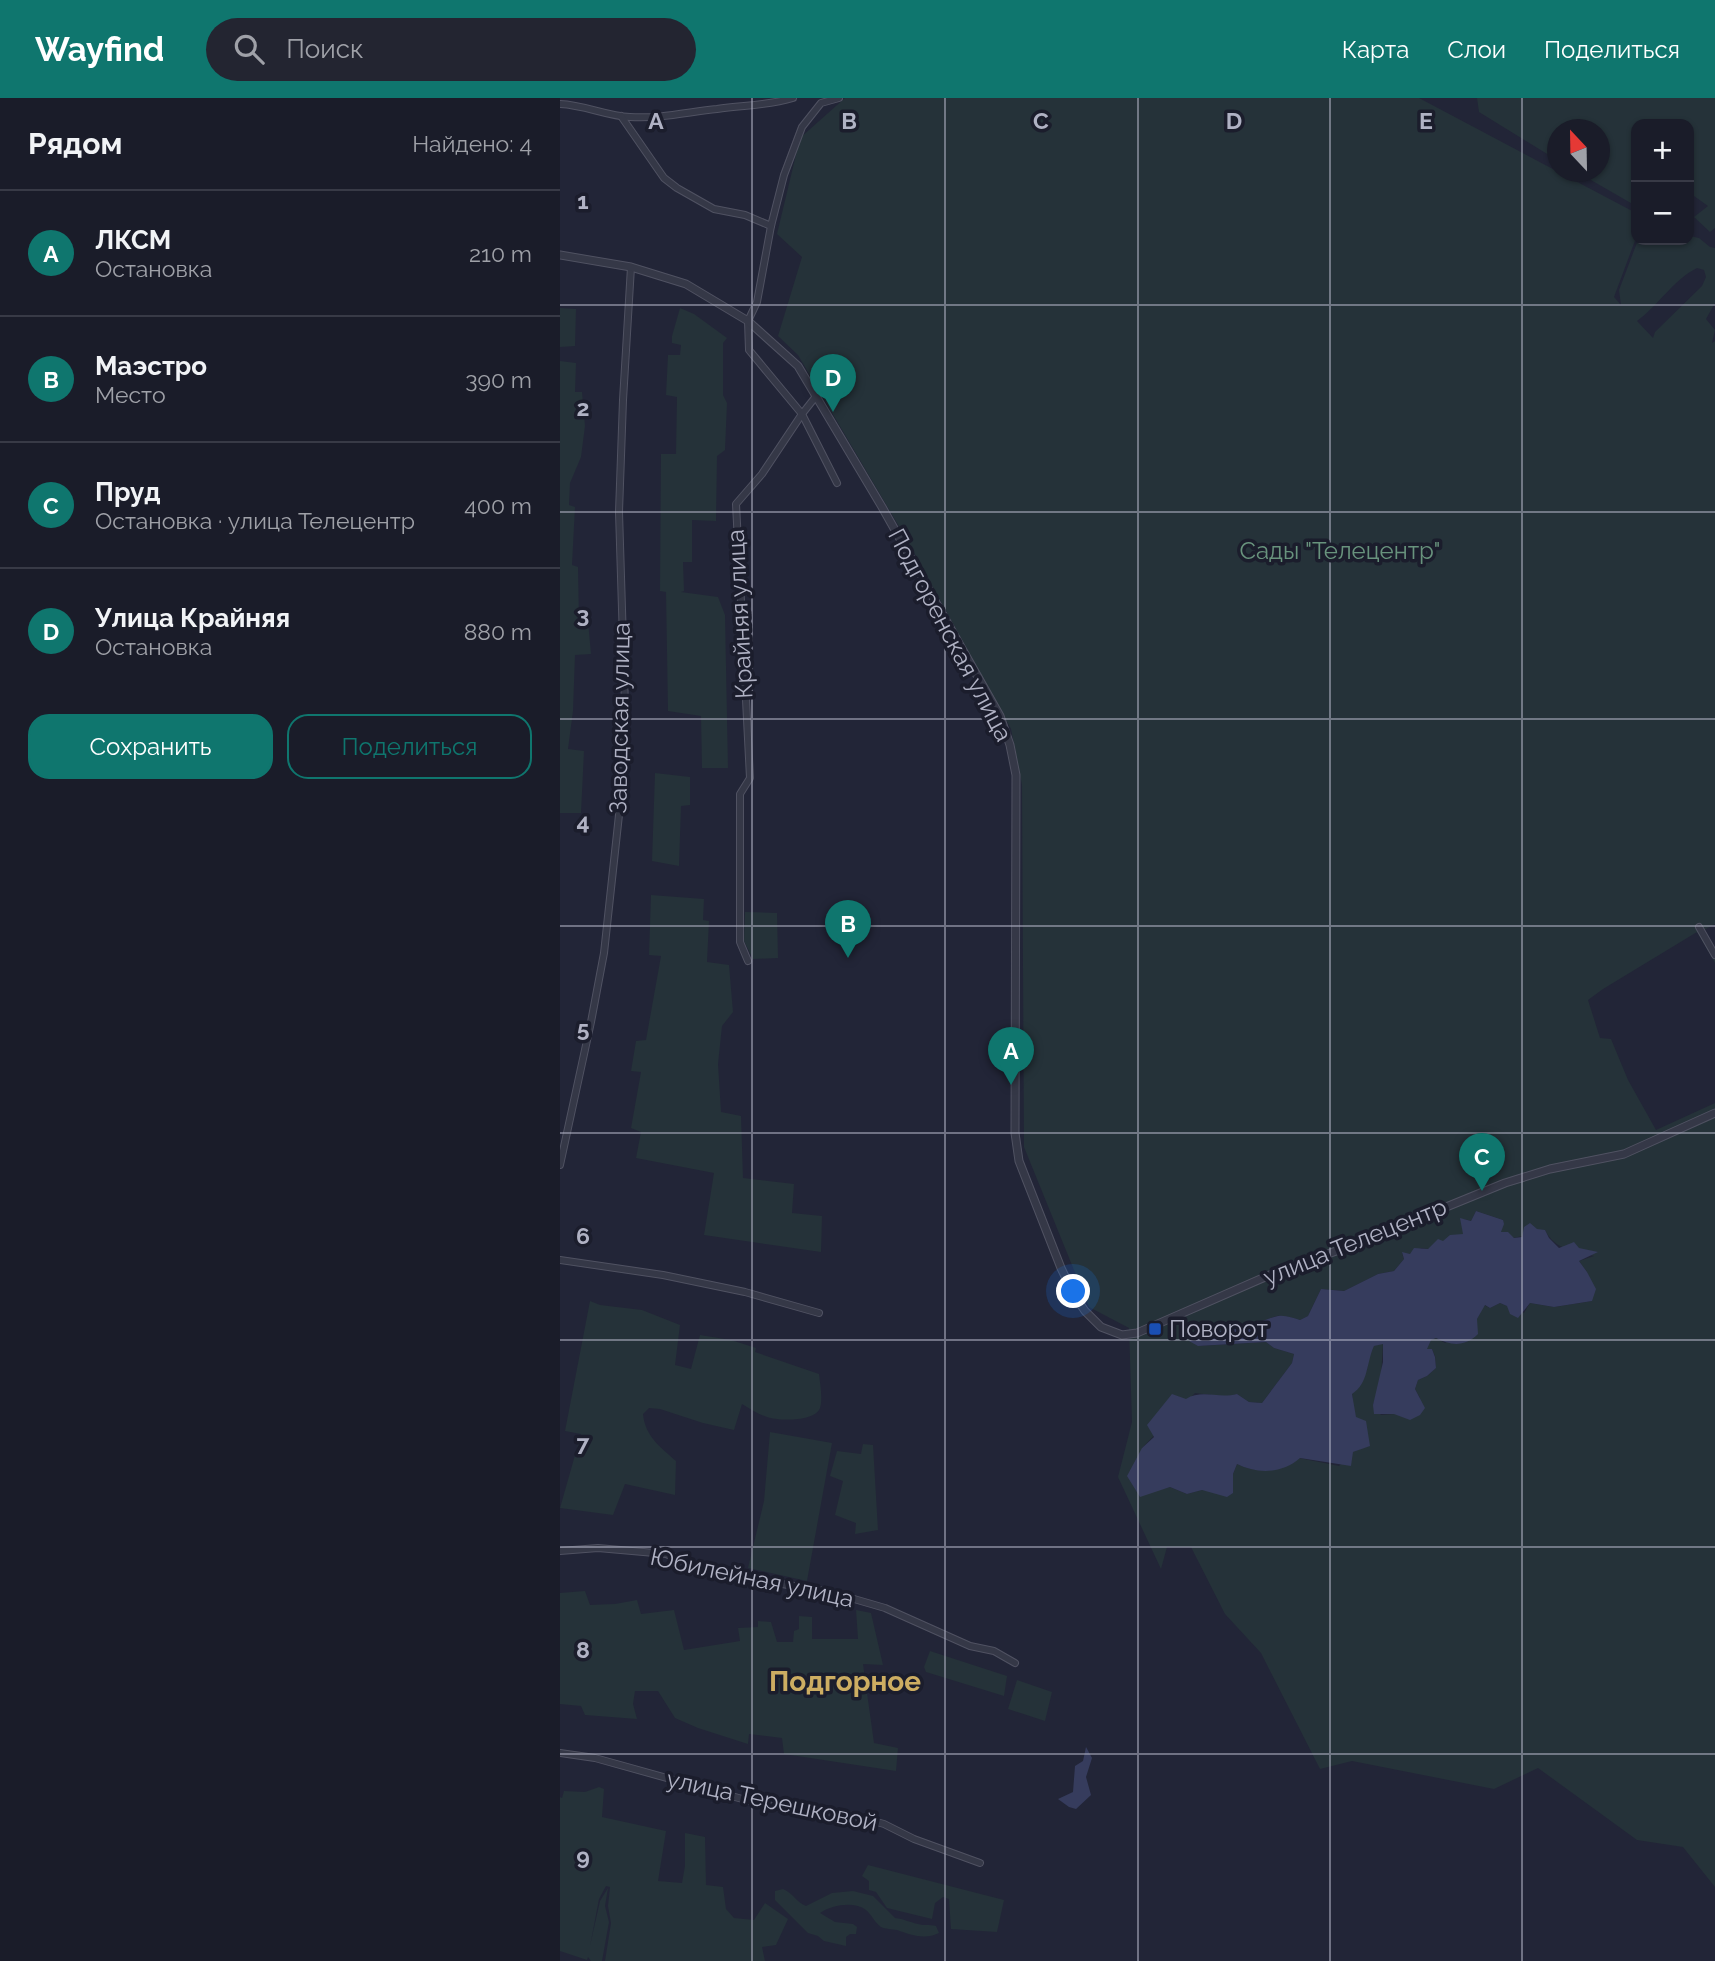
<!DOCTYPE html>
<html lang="ru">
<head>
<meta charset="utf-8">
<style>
  body { margin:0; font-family:Raleway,sans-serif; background:#232531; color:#f1f3f6 }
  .controls { position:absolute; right:21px; top:21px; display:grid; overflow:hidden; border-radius:14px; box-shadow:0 2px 5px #0004 }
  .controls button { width:63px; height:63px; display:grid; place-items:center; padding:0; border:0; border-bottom:2px solid #383a46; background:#1a1c29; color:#f1f3f6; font:35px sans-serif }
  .compass { position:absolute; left:987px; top:21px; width:63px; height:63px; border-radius:50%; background:#1a1c29; box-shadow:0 2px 5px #0004; rotate:338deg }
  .you { position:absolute; left:514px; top:1194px; width:24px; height:24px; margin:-18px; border:5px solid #fff; border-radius:50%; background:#1a73e8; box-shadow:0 0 0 10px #1a73e833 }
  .badge { display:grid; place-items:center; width:46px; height:46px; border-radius:50%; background:#0f766e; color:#fff; font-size:23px; font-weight:700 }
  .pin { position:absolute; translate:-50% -58px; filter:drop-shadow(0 2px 4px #0008) }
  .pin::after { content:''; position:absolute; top:37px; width:24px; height:21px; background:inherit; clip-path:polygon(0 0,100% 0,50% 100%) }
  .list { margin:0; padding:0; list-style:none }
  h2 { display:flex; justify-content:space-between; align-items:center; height:91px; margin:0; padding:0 28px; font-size:30px }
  h2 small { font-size:23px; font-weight:400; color:#9fa1a8 }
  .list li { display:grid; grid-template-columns:46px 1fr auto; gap:21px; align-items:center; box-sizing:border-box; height:126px; padding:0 28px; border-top:2px solid #383a46 }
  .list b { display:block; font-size:26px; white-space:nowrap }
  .list p { margin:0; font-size:23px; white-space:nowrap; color:#9fa1a8 }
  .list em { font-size:23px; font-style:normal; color:#9fa1a8 }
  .actions { display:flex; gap:14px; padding:21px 28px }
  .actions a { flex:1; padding:16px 0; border:2px solid #0f766e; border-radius:21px; text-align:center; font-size:24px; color:#0f766e }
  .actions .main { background:#0f766e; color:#fff }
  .icon { flex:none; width:38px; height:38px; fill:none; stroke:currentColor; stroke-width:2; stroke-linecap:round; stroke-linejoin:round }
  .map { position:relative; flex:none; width:1155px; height:1863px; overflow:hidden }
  header { display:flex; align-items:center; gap:42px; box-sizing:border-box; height:98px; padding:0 35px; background:#0f766e; color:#fff }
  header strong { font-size:33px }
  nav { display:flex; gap:38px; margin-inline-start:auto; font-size:24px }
  .search { width:490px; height:63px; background:#232531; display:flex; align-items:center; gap:18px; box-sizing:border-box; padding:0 24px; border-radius:38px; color:#9fa1a8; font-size:26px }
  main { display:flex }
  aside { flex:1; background:#1a1c29 }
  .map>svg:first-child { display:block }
</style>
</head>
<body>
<header>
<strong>Wayfind</strong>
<div class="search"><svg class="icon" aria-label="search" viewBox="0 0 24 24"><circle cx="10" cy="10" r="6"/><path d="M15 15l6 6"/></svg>Поиск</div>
<nav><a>Карта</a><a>Слои</a><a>Поделиться</a></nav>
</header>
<main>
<aside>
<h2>Рядом<small>Найдено: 4</small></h2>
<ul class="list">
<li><span class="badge">A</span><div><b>ЛКСМ</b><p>Остановка</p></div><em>210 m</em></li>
<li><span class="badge">B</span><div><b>Маэстро</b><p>Место</p></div><em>390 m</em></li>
<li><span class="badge">C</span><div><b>Пруд</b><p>Остановка · улица Телецентр</p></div><em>400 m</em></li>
<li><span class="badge">D</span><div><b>Улица Крайняя</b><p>Остановка</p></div><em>880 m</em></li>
</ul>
<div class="actions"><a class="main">Сохранить</a><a>Поделиться</a></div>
</aside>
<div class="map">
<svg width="1155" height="1863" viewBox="0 0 1155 1863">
  <rect width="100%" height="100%" fill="#222537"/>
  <g fill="#253239" fill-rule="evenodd">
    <path d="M285,0h574l217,115v25l-22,59 7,8 -2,-15 19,-50h51v-8l1,4 9,2 11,9 5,1v55l-9,16 9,11 -3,13 3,-2v583l-11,6 11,18v15l-18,-31 -94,57 -15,11 12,38 11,1 17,41 28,50 59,-27v784l-32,-40 -46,-7 -99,-72 -44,21 -142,-28 -32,8 -59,-116 -36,-39 -34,-67h-24l-6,22 -43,-92 14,-55 -3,-94 -40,-21 -65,-160 -2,-362 -11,-56 -104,-189 -109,-185 -20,-19 24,-79 -25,-23 23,-96zM1137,170l7,2 2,7 -4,9 -47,46 -2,6 -16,-17c21,-15 36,-41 60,-53zM916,1113l27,9 -2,12 13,6 31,-8c10,20 29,21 49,26l-15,5 8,11 5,29 -38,6 -24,-4 -6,10 -24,-10 -10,5 -6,-3 -7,14 -32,24 -9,-5 -6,2 -4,9h6l3,7 1,12 -9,8 -9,4 -3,9 5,9 -26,16 -13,1 -8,-10 8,-27 2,-35 -9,3 -6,13 -1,11 -15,23 1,12 9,43 -9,4 -14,14 -40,-8c-15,14 -45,15 -62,6l-4,10v19l-31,-3 -15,4 -17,-7 -22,6 -6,-45 53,-55 32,4 10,-3 12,8 13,1 30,-40 2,-9 -20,-6 -8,-6 -67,4 -9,-5c17,-11 41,-10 60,-16 9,-2 18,-7 27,-9 8,-1 15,2 23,4l8,-4 13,-27 23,2 34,-17 16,-3 10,-12 -2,-6 8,1 11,-6 7,1 35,-15 1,-15 7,2z"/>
    <path d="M917,0h238v130l-5,4 -16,-15 14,-11 -14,-10 -5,4v-76h-53v82l-59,-34h23v-42h-42l-1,30 -78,-48z"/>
    <path d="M0,210l16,1 -1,37 -15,1z"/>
    <path d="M120,210l14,6 33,24 -4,5v52l4,8 -2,47 -8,6 -1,65 -24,-1v42h-9l1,29 -3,1 37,5 7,18 3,153h-26l-1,-52 -33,-5 -2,-119 -6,-1 1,-137h15l1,-57 -11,-2 2,-40h12l1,-10 -9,-2v-7z"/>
    <path d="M0,263l16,2 -1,29h7l3,34 -4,31 -11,26 -1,22 6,2 -3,58 6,2 1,53 9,1 3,33 -16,1 -2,56 -5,38 16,2 -3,62h-21z"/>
    <path d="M95,675l35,4v28l-9,1 -2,60 -27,-5z"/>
    <path d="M91,797l53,4 -1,21 6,1 -2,41 22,3 4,47 -11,14 -4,38 3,48 20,4 2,62 51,6 -2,29 30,3 -1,36 -117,-17 10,-62 -78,-15 5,-26 -10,-4 10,-56 -10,-1 5,-30 10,-1 15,-84 -12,-1z"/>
    <path d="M185,814l32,1 1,45 -25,1 -9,-18z"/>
    <path d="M30,1203l10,4 42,5 38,15 -5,40 16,4 9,-34 31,5 25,8 -1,4 64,22c1,9 4,25 1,34 -5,14 -42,13 -53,9 -9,-3 -17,-8 -25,-13l-8,26 -31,-7 -43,-14 -11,-1 -6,6c2,22 17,33 33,47l-1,34 -50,-11 -12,31 -53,-7 21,-74 -16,-3z"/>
    <path d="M210,1334l62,11 -25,138 -59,-13 16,-67z"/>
    <path d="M303,1346l10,1 5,85 -23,4 1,-11 -21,-8 8,-34 -13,-5 7,-25 24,3z"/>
    <path d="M25,1493l5,14 25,-1 22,-4 4,14 33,-4 10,40 56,-9 -2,-13 20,-1v-6l13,1 6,20h16l1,-11 5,-2v-13l13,1v22h46l-2,-29 15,3 12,52 -20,-1 11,79 24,5 -2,23 -112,-17 -2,-16 -33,-4 -1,10 -50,-16 -23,-10 -17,-27h-23l-2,13 4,15 -52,-4 -4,-9 -21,-2v-111z"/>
    <path d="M370,1553l77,25 -3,20 -78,-24 -2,-5z"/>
    <path d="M457,1582l35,12 -7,29 -37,-12z"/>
    <path d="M39,1689l5,2 -2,28 64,14 -8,50 24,2 3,-17v-33l20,4 1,48 17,2 3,22 8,9 20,2 11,-17 23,16 -12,26 -14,2 3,14h-160l6,-38 -3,-17 2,-19 -4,-1 -7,13 -9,47 10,-45 8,-13 -3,18 4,16 -7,39h-11l-3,-4 -1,3 -27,-9v-154l2,1 2,-7 21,1z"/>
    <path d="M308,1767l136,35 -7,32 -46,-3 -2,-30 -6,-2 -8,6 -3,16 -45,-11 -11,-16 -7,-2v-9l-7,-5z"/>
    <path d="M223,1791c10,4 13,13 23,17l26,-13 21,-2 20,5 22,22c9,1 14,4 23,6 6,2 11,0 18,2l3,7c-14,7 -28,2 -42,-3 -5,-1 -12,-1 -16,-3 -6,-4 -9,-12 -15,-17 -12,-9 -34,-5 -46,3l15,9 18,2 4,3 -1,7h-6l-4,3v9l-22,-5 -6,-5 -10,-3 -33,-33v-9z"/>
  </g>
  <g fill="#363c5d">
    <path d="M916,1113l27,9 1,4 -3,8h7l6,6 8,-1 2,-10 6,-4 7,6 8,1 4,8 10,10 15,-6 5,6 19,4 -19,9 8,11 9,17 -4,12 -38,6 -24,-4 -12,15 -8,-4 -3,-8 -7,-3 -10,5 -5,-3 -8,14 1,15c-13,13 -27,12 -42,4l-5,2 -4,9h5l3,8 1,11 -9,8 -9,4 -3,9 10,19 -5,7 -10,5 -16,-6h-20l-1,-9 10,-43v-18l-9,2c-8,17 -5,37 -22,48l4,23 10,4 4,25 -17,6 -2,14 -51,-8c-18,16 -43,16 -63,6l-4,10v19l-6,4 -25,-7 -15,4 -17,-7 -30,10 -13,-21 15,-28 12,-11 -7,-12 25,-31 14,5c16,-10 32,0 51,-5l12,8 13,1 30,-40 2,-9 -20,-6 -8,-6 -68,4 -9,-5c17,-10 39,-10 58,-15 10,-2 21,-8 31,-10 8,-1 15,2 22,4l8,-4 13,-27 23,2 34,-17 16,-3 10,-12 -2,-7 8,2 4,-6 14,1 10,-10 5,2 7,-6 13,-1 -3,-16 11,3z"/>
    <path d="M526,1649l6,11 -6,19 5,18 -15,14 -7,-2 -11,-8 15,-7 2,-26 8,-5z"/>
  </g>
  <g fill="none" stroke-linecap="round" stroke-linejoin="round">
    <g stroke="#505262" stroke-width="8">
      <g id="minor">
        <path d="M0,6c25,1 46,12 70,13 29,2 58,-5 87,-8 26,-4 50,-3 76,-11"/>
        <path d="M61,18l43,62 13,10 37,21 31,6 26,11"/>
        <path d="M277,385l-35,-69 -53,-64 -1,-29 9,-19 14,-76 13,-51 18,-48 19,-24 18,-5"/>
        <path d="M1139,829l16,28"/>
        <path d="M188,863l-8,-19v-148l10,-16 -14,-274 26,-30 40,-60 15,-19"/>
        <path d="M0,1067l31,-143 13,-69 19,-175 2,-72 -6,-194 4,-112 8,-133"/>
        <path d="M0,1162l103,15 82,17 74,21"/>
        <path d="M0,1453l38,-3 68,6 44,18 120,20 55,16 85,38 24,5 21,12"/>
        <path d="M0,1655l35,5 158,44 57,12 45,2 29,8 30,15 66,24"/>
      </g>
    </g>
    <g stroke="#505262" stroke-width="9">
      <path id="tertiary" d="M0,157l71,12 55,17 62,37 50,45 84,141 118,209 10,29 6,30 -1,358 4,28 42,107 13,27 11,16 16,16 21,8 15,-2 135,-59 81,-29 152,-62 45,-14 74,-15 91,-41"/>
    </g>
    <use href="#minor" stroke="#353847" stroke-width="6"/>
    <use href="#tertiary" stroke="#353847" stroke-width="7"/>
  </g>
  <path fill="none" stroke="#b0b2c4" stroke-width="2" stroke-opacity="0.55" d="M192,0v1863M385,0v1863M578,0v1863M770,0v1863M962,0v1863M0,207h1155M0,414h1155M0,621h1155M0,828h1155M0,1035h1155M0,1242h1155M0,1449h1155M0,1656h1155"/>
  <rect fill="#1a4fb4" stroke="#1b1d2c" stroke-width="2.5" x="588" y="1224" width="14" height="14" rx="3.5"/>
  <g text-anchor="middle" stroke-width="7" stroke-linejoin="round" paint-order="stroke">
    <g font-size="24" fill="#68937d" stroke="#1b1d2c">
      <text x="780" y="461">Сады "Телецентр"</text>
    </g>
    <g font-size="24" fill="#b0b2c4" stroke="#1b1d2c">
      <text transform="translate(180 516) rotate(-93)" y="8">Крайняя улица</text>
      <text transform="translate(390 537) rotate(62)" y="8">Подгоренская улица</text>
      <text transform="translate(60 620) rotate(-89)" y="8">Заводская улица</text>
      <text transform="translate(795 1144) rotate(-22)" y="8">улица Телецентр</text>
      <text transform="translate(192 1480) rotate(12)" y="8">Юбилейная улица</text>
      <text transform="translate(212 1703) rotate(12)" y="8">улица Терешковой</text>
    </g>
    <g font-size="24" fill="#b0b2c4" stroke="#1b1d2c" text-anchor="start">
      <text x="609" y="1239">Поворот</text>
    </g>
    <g font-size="28" font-weight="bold" fill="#cdad62" stroke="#1b1d2c">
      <text x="285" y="1593">Подгорное</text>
    </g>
  </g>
  <g font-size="23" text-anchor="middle" font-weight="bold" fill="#b0b2c4" stroke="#1b1d2c" stroke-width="7" stroke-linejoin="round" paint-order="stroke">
    <text x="96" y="31">A</text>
    <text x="289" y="31">B</text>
    <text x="481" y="31">C</text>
    <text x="674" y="31">D</text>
    <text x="866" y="31">E</text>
    <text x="23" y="111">1</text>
    <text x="23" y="318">2</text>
    <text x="23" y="525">3</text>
    <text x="23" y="732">4</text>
    <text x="23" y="939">5</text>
    <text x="23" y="1146">6</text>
    <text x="23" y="1353">7</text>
    <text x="23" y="1560">8</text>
    <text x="23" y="1767">9</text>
  </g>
</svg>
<div class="controls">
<button>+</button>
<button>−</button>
</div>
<svg class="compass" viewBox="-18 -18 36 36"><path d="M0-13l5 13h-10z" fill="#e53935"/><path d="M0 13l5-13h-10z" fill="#9fa1a8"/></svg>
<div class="you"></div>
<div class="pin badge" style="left:451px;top:987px">A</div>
<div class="pin badge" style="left:288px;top:860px">B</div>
<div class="pin badge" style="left:922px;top:1093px">C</div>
<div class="pin badge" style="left:273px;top:314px">D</div>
</div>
</main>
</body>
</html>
